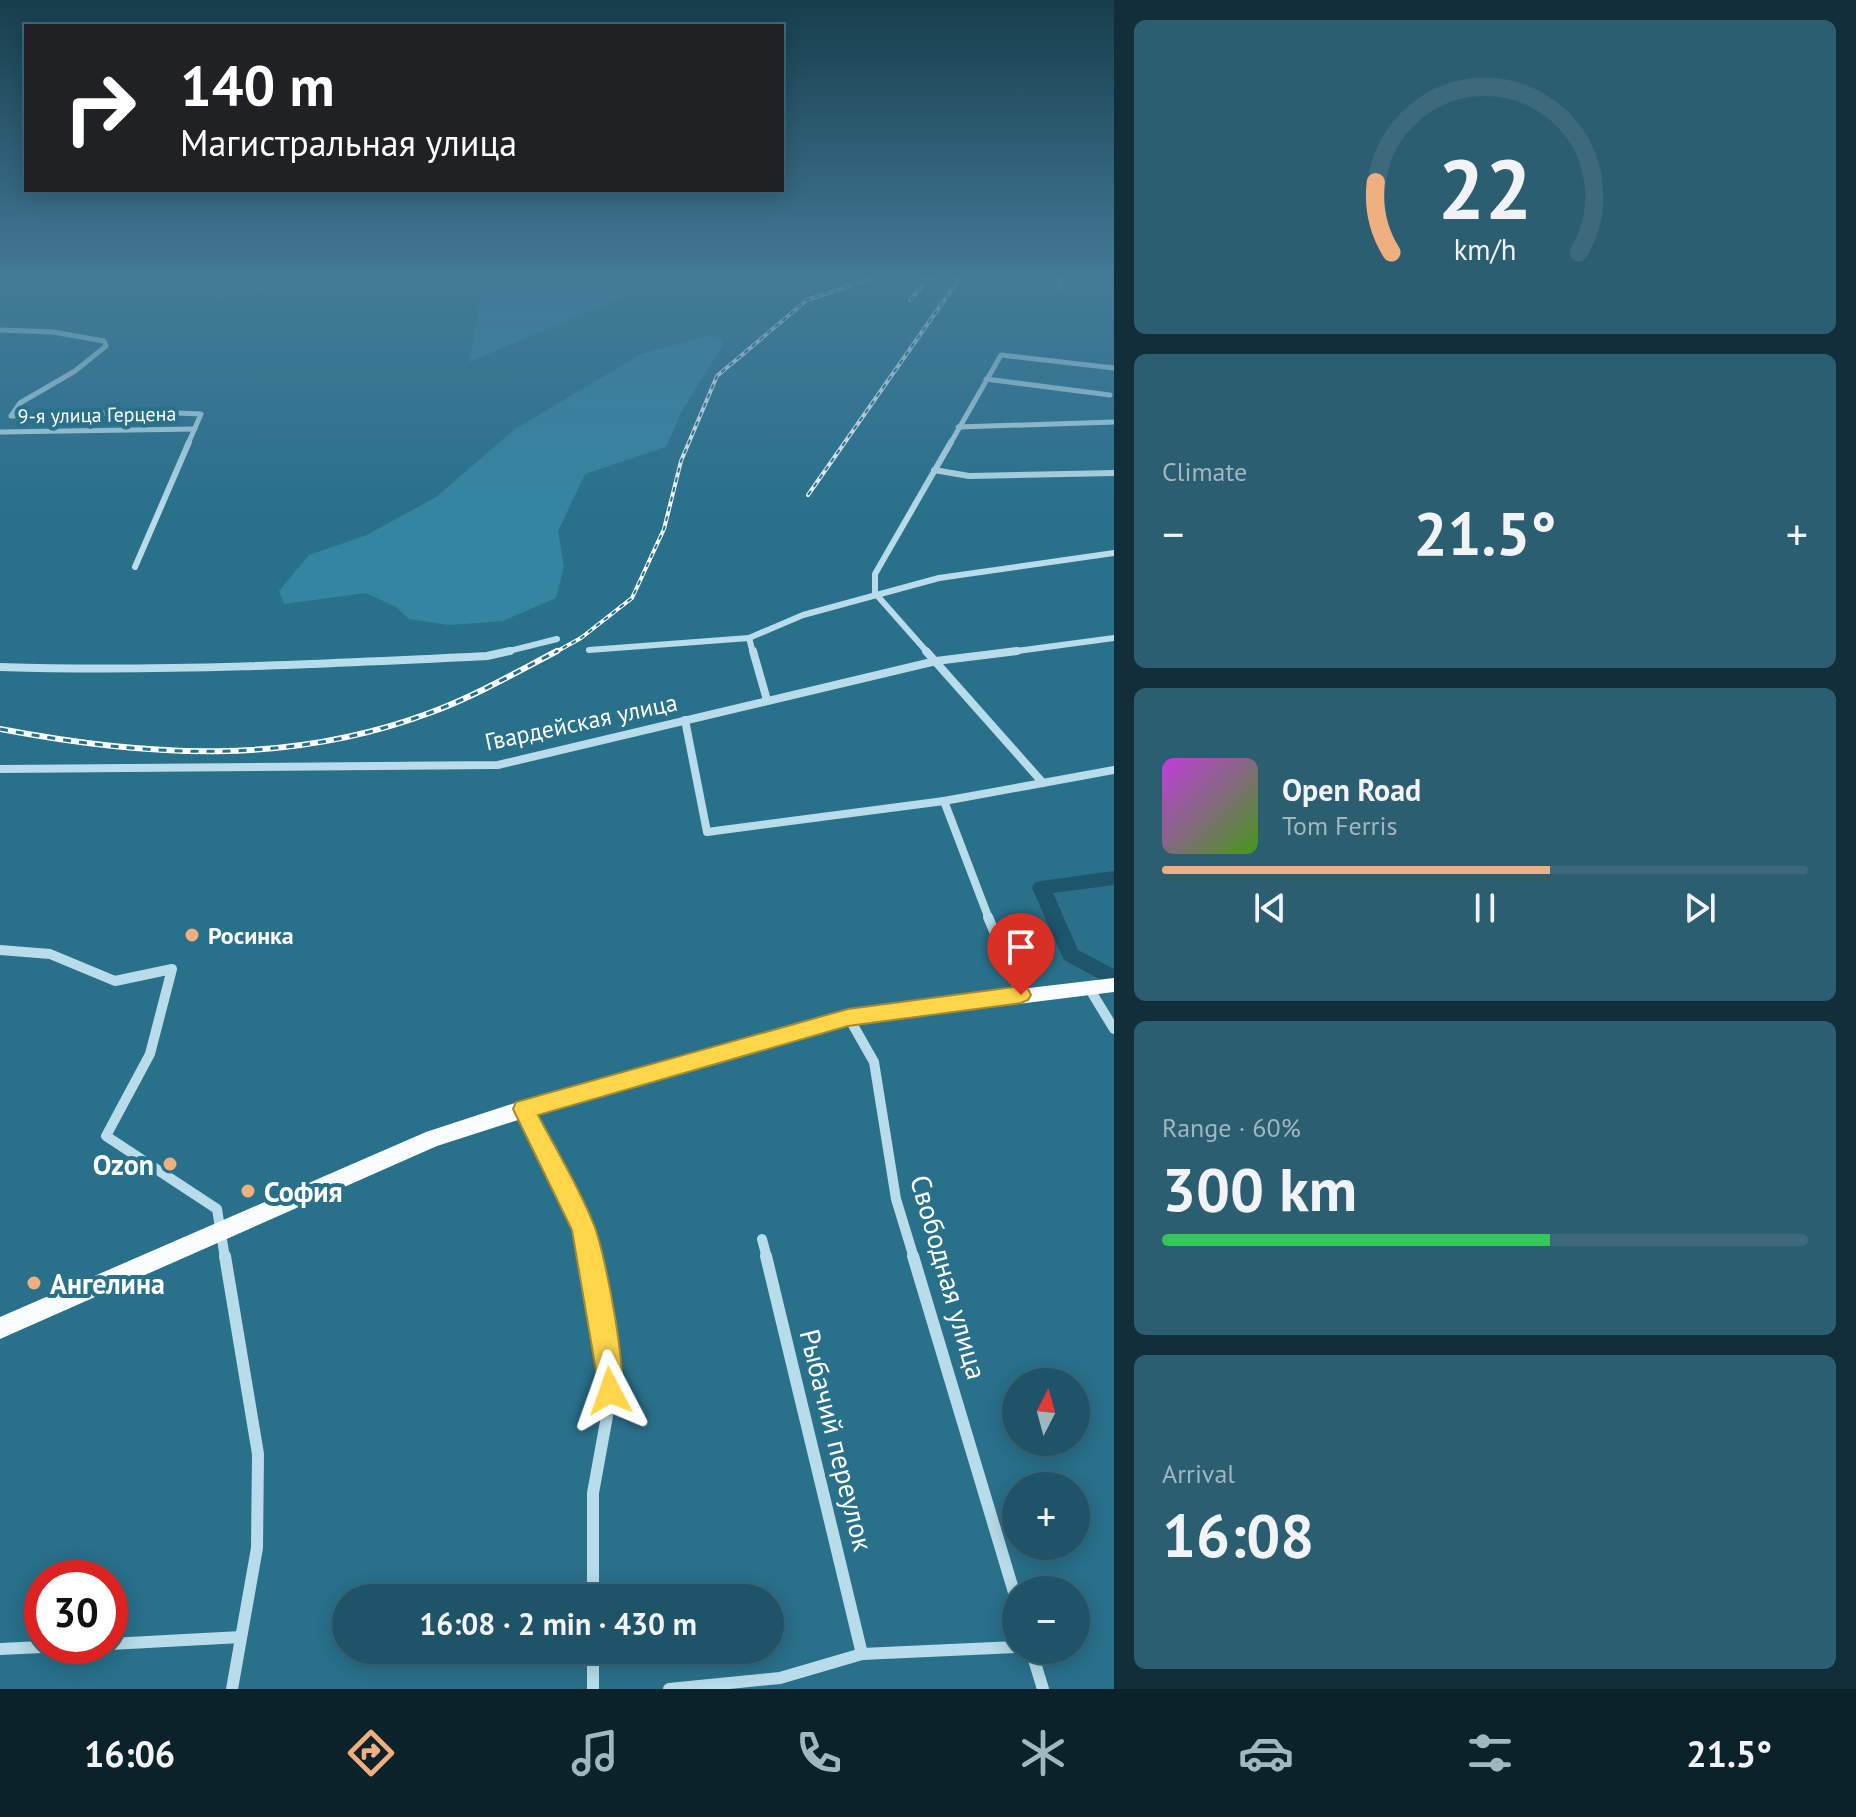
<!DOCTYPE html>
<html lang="en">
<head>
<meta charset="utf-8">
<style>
	body { margin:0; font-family:"PT Sans",sans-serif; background:#2c5e71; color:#f1f3f6; height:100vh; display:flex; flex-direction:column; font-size:30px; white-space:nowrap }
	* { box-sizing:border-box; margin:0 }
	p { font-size:26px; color:#a1b7c0 }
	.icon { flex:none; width:44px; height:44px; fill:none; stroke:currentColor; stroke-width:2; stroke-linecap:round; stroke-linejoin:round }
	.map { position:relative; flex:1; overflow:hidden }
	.panel { display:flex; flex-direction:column; gap:20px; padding:20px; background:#112e39; width:742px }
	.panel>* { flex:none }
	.banner { position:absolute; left:24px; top:24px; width:760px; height:168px; border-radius:0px; box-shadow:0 4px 20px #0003,0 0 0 2px #3c6a7c; background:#202124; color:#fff; overflow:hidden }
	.needle { width:52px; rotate:6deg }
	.fabs { position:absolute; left:1002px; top:1368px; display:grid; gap:16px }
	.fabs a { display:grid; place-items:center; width:88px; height:88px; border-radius:50%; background:#1f5468; box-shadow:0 4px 20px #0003,0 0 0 2px #3c6a7c; font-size:40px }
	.speed { position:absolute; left:24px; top:1560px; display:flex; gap:16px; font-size:40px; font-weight:700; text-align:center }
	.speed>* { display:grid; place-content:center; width:104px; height:104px; border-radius:50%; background:#1f5468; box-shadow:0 4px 20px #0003,0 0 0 2px #3c6a7c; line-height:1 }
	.speed .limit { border:12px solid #d22; background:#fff; color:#111 }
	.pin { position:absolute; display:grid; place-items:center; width:68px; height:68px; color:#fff; margin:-82px -34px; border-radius:50% 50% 50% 0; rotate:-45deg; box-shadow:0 0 8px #0007 }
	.pin .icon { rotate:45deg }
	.me { position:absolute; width:88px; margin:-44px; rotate:356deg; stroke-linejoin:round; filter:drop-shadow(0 0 6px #0008) }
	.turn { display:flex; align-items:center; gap:28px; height:168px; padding:0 24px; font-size:36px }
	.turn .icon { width:104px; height:104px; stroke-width:2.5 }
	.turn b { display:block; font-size:56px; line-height:68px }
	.big { font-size:60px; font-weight:700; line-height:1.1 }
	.panel .widget { flex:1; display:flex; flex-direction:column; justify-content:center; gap:12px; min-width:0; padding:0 28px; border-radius:12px; background:#2c5e71 }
	.panel .dial { align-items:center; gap:0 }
	.dial svg { height:208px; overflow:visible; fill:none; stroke:#3c6a7c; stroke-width:7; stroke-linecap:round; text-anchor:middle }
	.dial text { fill:#f1f3f6; stroke:none }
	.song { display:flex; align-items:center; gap:24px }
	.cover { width:96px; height:96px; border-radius:12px; background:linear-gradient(135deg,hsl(290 70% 55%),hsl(100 70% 35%)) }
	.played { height:8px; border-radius:4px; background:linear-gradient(90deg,#f0af7f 60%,#3c6a7c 60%) }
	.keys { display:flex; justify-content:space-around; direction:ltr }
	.heat { display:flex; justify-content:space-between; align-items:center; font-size:44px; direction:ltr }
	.charge { height:12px; border-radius:6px; background:linear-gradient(90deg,#34c759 60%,#3c6a7c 0) }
	.trip { position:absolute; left:332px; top:1584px; width:452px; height:80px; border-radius:40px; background:#1f5468; box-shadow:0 4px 20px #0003,0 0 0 2px #3c6a7c; font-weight:700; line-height:80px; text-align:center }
	.tabs { display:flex; height:128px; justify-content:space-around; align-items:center; background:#0c222a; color:#a1b7c0 }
	.tabs .icon { width:56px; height:56px }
	.tabs .active { color:#f0af7f }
	.tabs b { font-size:36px; color:#f1f3f6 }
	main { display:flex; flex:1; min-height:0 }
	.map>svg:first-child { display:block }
	.green { fill:#3485a2 }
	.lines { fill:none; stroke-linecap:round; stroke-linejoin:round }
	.river { fill:#1d556b; fill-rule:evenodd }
	.minor-far4 { stroke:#b8dce9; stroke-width:5 }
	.minor-far3 { stroke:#b8dce9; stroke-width:6 }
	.minor-far2 { stroke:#b8dce9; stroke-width:8 }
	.minor-far1 { stroke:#b8dce9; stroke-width:10 }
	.minor { stroke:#b8dce9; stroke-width:12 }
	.primary { fill:#fafdfe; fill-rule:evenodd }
	.rail-far1-casing { stroke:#fff; stroke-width:4 }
	.rail-casing { stroke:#fff; stroke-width:6 }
	.rail-far1 { stroke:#29708b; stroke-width:2; stroke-dasharray:5; stroke-linecap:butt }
	.rail { stroke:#29708b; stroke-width:3; stroke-dasharray:8; stroke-linecap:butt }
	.route { fill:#ffd54a; stroke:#a68a30; stroke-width:2 }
	.poi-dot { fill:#f0af7f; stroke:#29708b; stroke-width:3 }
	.labels { text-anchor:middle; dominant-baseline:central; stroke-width:8; stroke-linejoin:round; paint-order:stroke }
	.far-street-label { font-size:20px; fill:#fff; stroke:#29708b }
	.street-label { font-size:24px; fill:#fff; stroke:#29708b }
	.poi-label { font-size:24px; font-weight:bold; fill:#fff; stroke:#29708b; text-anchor:start }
	.near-poi-label { font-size:28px; font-weight:bold; fill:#fff; stroke:#29708b; text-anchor:start }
	.near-street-label { font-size:28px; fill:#fff; stroke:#29708b }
</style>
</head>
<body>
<main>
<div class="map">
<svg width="1114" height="1689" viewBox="0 0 1114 1689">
	<rect width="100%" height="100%" fill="#29708b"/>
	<g class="green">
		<polygon points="0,279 330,279 226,298 0,296"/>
		<polygon points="484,279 610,279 628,295 469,362"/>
		<polygon points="710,335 724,339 721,348 682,411 666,447 585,474 558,531 564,566 556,598 503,621 449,625 409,619 396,607 366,593 284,604 279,591 309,555 367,535 436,497 515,429 641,354"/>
	</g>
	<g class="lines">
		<polygon class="river" points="1114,871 1114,885 1053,893 1078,950 1114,969 1114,987 1064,960 1032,888 1034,883 1041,881"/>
		<g class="minor-far4">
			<polyline points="0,330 53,332 104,341 106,346 75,371 20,403 11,416 152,412 201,414 188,444"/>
			<polyline points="986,379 1110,395"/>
			<polyline points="958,427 1114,422"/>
			<polyline points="0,432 195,429"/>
			<polyline points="950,444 1001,355 1114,368"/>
		</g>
		<g class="minor-far3">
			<polyline points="934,470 969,476 1114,473"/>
			<polyline points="135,567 189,442"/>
			<polyline points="749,638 753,653"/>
			<polyline points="589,650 749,638 803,615 939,578 1114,553"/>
			<polyline points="501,653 557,639"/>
			<polyline points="928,653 875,593 875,574 951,442"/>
			<polyline points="1002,653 1114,638"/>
		</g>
		<g class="minor-far2">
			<polyline points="753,651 767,700"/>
			<polyline points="926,651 1043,783"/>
			<path d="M0 667C162 672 325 664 487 656L510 651"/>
			<polyline points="685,720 707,832 944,801"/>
			<polyline points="0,769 498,765 936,661 1017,651"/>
			<polyline points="989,919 944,801 1114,770"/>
		</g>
		<g class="minor-far1">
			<polyline points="988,917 1021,995"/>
			<polyline points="0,950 50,954 115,981 172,969 150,1054 106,1136 217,1209 225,1258"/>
			<polyline points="1089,988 1114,1029"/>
			<polyline points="849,1018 874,1062 896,1199 914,1258"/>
			<polyline points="524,1110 583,1228 589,1258"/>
			<polyline points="762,1239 767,1258"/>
		</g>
		<g class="minor">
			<polyline points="225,1256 258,1454 257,1548 232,1689"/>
			<polyline points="589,1256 610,1361 607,1416 593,1493 593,1598"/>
			<polyline points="766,1256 862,1654"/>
			<polyline points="913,1256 1016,1599"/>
			<polyline points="110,1644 241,1637"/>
			<polyline points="0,1649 63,1646"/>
			<polyline points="593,1650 593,1689"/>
			<polyline points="1031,1650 1043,1689"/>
			<polyline points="669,1689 780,1678 862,1654 1016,1647"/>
		</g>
		<polygon class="primary" points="1114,978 1114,992 848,1025 524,1118 437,1146 0,1339 0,1317 426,1132 524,1100 848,1009"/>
		<g class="rail-far1-casing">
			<g id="rail-far1">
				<polyline points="1060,287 1062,279"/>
				<polyline points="910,300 928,279"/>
				<polyline points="808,495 959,279"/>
				<polyline points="554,653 581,638 632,598 664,529 681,461 717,376 807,300 871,279"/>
			</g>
		</g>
		<g class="rail-casing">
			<path id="rail" d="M0 729C147 757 289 766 432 712 475 696 517 672 557 651"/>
		</g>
		<use href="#rail-far1" class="rail-far1"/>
		<use href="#rail" class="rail"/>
	</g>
	<linearGradient id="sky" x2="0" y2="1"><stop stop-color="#173e4c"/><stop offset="0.54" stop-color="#437a98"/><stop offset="1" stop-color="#437a98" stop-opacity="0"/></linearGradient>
	<rect width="1114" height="515" fill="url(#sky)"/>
	<path class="route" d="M1021 986 1028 989 1031 995 1028 1000 1021 1003 848 1026 538 1115C557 1151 579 1187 594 1225 605 1252 629 1377 620 1400L610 1404 601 1400 572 1230 513 1109 516 1102 848 1009Z"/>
	<g class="poi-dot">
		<circle cx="192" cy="935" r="8"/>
		<circle cx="170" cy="1164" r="8"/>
		<circle cx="248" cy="1191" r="8"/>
		<circle cx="34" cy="1283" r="8"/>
	</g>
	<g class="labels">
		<g class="far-street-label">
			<text transform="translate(97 415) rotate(-1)">9-я улица Герцена</text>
		</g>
		<g class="street-label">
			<text transform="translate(581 722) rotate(-12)">Гвардейская улица</text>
		</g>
		<g class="poi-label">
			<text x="208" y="935">Росинка</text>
		</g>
		<g class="near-poi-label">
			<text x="154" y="1164" text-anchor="end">Ozon</text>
			<text x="264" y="1191">София</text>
			<text x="50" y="1283">Ангелина</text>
		</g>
		<g class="near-street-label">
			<text transform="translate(949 1277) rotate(74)">Свободная улица</text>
			<text transform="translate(837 1440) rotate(76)">Рыбачий переулок</text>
		</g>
	</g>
</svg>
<div class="fabs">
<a><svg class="needle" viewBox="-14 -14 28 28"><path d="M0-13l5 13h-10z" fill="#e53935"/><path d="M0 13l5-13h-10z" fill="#a1b7c0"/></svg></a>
<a>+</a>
<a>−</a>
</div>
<div class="speed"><div class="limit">30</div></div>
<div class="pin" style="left:1021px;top:995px;background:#d93025"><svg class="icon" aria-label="arrive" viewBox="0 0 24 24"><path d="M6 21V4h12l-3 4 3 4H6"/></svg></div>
<svg class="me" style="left:610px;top:1391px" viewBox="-20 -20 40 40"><path d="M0-17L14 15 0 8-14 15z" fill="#ffd54a" stroke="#fff" stroke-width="4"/></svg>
<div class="trip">16:08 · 2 min · 430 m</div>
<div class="banner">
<div class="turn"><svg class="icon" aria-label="right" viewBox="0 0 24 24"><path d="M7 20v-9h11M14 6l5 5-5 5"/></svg><div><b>140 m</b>Магистральная улица</div></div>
</div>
</div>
<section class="panel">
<div class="widget dial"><svg viewBox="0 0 100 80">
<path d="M14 69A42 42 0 1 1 86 69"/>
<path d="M14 69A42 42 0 0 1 8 42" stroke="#f0af7f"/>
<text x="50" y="56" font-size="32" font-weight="700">22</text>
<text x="50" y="72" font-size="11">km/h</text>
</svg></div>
<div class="widget"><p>Climate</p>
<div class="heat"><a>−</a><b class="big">21.5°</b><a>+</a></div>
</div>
<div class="widget">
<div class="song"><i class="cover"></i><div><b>Open Road</b><p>Tom Ferris</p></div></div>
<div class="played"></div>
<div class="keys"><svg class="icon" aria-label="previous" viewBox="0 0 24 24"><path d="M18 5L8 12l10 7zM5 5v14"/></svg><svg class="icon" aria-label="pause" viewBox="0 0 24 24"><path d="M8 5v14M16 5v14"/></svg><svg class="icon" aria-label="next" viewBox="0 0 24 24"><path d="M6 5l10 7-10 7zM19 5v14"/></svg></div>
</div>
<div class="widget"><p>Range · 60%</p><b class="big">300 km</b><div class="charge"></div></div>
<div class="widget"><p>Arrival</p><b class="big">16:08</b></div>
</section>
</main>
<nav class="tabs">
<b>16:06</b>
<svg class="icon active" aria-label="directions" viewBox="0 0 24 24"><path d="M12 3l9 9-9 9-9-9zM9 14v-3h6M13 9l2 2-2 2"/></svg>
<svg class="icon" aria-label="music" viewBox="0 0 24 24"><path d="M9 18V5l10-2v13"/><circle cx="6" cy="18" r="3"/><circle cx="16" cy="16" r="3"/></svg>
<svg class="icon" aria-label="phone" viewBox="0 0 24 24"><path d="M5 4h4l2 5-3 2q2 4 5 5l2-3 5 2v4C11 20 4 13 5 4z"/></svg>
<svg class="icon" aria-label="climate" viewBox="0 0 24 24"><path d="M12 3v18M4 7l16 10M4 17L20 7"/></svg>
<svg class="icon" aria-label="car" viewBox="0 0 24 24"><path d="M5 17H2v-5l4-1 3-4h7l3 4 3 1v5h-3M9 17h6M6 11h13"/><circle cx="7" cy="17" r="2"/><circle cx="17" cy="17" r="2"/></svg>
<svg class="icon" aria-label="filters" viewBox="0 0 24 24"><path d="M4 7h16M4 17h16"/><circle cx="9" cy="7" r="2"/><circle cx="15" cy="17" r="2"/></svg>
<b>21.5°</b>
</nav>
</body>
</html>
